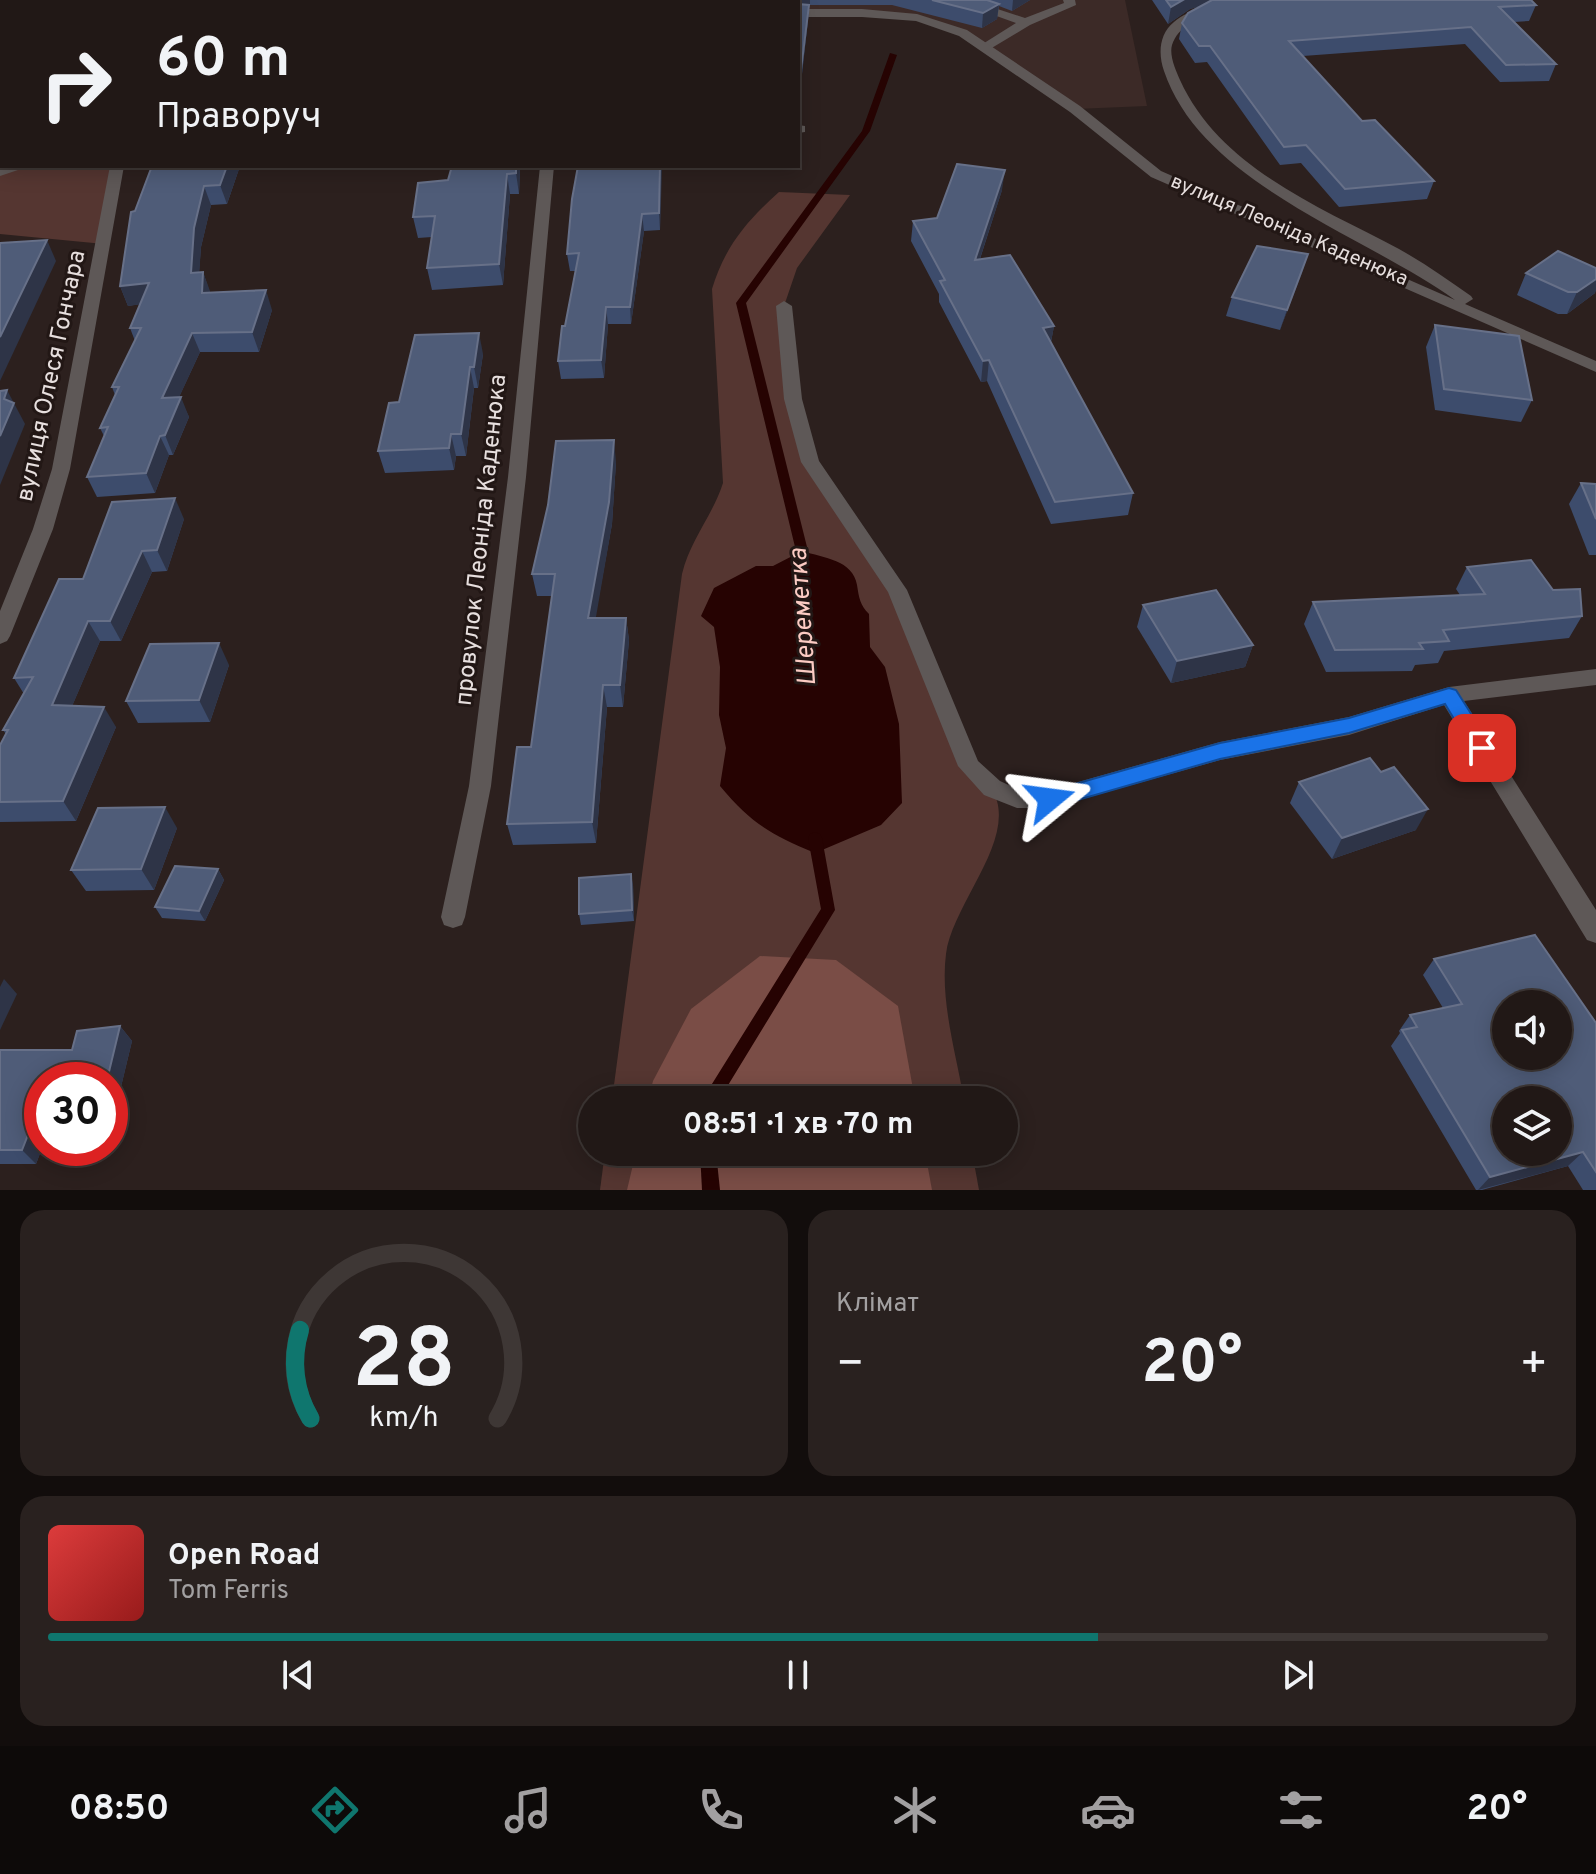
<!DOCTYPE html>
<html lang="uk">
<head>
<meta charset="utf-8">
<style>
	body { margin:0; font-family:Overpass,sans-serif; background:#29211f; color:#f1f3f6; height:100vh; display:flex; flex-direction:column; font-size:30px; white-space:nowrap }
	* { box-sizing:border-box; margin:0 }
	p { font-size:26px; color:#a2a0a1 }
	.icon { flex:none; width:44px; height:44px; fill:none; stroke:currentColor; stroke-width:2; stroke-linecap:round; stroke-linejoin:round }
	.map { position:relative; height:1190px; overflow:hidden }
	.sheet { display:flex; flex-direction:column; gap:20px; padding:20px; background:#120d0c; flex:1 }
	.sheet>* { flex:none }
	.banner { position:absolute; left:0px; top:0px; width:800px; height:168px; box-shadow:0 4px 20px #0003,0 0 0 2px #3e3735; background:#211816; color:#f1f3f6; overflow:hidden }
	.buttons { position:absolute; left:1492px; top:990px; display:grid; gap:16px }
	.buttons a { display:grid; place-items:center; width:80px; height:80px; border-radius:50%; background:#211816; box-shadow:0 4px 20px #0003,0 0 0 2px #3e3735; font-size:40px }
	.speed { position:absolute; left:24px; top:1062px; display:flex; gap:16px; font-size:40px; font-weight:700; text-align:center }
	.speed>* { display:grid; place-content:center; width:104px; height:104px; border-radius:50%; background:#211816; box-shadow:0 4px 20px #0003,0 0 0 2px #3e3735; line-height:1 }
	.speed .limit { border:12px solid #d22; background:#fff; color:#111 }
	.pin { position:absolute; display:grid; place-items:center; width:68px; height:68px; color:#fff; margin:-34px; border-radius:16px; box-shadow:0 4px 12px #0006 }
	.me { position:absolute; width:88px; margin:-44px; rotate:74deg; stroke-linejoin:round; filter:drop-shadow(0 0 6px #0008) }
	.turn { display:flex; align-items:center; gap:28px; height:168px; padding:0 24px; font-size:36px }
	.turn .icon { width:104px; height:104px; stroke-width:2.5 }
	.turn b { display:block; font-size:56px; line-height:68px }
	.big { font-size:60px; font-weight:700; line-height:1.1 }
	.sheet .card { flex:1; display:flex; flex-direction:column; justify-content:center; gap:12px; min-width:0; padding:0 28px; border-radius:24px; background:#29211f }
	.sheet .dial { align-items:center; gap:0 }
	.dial svg { height:208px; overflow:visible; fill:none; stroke:#3e3735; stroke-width:7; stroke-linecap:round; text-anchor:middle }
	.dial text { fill:#f1f3f6; stroke:none }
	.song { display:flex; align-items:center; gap:24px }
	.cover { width:96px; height:96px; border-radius:12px; background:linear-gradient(135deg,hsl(0 70% 55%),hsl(0 70% 35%)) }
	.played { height:8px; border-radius:4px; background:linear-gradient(90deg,#0f766e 70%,#3e3735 70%) }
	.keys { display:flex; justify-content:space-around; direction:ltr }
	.heat { display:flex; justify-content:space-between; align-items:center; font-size:44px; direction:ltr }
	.sheet .tiles { flex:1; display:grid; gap:20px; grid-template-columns:1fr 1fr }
	.card:last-child { grid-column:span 2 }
	.trip { position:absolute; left:578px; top:1086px; width:440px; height:80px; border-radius:40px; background:#211816; box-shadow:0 4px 20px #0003,0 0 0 2px #3e3735; font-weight:700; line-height:80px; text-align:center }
	.dock { display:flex; height:128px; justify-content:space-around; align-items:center; background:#0d0a09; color:#a2a0a1 }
	.dock .icon { width:56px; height:56px }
	.dock .active { color:#0f766e }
	.dock b { font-size:36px; color:#f1f3f6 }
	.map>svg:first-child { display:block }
	.built { fill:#3c2a27 }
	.green { fill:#553631 }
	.forest { fill:#7a4d46 }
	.water { fill:#260302 }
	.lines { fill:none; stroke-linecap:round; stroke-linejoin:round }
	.stream { fill:#260302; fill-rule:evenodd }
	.service { fill:#5e5857; fill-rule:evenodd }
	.minor { fill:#5e5857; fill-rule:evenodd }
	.wall { fill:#3d4c6c }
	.shaded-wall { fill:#2e3447 }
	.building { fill:#4f5c78; stroke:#677088; stroke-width:2; fill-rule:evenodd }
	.route { fill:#1a73e8; stroke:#114b97; stroke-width:2 }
	.labels { text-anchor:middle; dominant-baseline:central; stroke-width:6; stroke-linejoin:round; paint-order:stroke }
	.far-street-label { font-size:20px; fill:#e7dfde; stroke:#221715 }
	.street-label { font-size:24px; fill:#e7dfde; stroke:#221715 }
	.water-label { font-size:26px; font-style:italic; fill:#fbcbc3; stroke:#221715 }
</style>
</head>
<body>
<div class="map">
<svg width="1596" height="1190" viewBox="0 0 1596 1190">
	<rect width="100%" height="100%" fill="#2c201e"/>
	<polygon class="built" points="665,0 1125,0 1147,106 1075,109 963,33 917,18 798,13 798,2"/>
	<g class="green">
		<polygon points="16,166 117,166 104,244 0,234 0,172"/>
		<path d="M779 192 850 195 797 268 784 306 810 462 884 569 969 766C976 773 986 780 991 788 1022 835 952 903 946 954 940 1001 956 1053 964 1100H612L682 574C690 540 713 515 723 483L712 289C725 246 747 221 779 192Z"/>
		<polygon points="605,1152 972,1152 979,1190 600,1190"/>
	</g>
	<g class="forest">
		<polygon points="760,956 836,960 898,1006 915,1100 648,1100 653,1081 691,1009"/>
		<polygon points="636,1152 925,1152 932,1190 627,1190"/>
	</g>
	<path class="water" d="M802 551C824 558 853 560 857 585 859 598 860 605 869 614L870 647 885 667 899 724 902 803 881 825 815 853C770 834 752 824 720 786L726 748 719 715 720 667 714 627 701 616 714 588 756 566H773Z"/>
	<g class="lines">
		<g class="stream">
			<polygon points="890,53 897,55 870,131 746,303 808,551 809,564 803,568 797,564 796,551 736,303 862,131"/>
			<polygon points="815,832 820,834 822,838 835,910 719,1100 702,1100 821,909 808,838 810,834"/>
			<polygon points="700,1152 716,1152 720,1190 702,1190"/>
		</g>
		<g class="service">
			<polygon points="952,0 970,0 1025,18 1064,3 1063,0 1075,0 1076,5 1030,25 985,52 979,48 981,45 1016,23"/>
			<polygon points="798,125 805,126 805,132 798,133"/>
		</g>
		<g class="minor">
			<path d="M1201 7 1211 9C1196 22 1179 25 1172 45 1169 56 1176 71 1180 80 1220 168 1320 207 1399 249 1424 263 1447 279 1471 296L1473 299 1465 304 1596 361V372L1151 177 1070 112 959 36 916 21 862 17H798V9H862L917 14 967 30 1080 106 1161 171 1455 300C1365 235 1202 184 1164 71 1158 54 1159 34 1174 22 1182 15 1192 11 1201 7Z"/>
			<polygon points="23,166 21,169 0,176 0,167"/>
			<polygon points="110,166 124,166 70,469 53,529 10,636 7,641 0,644 0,611 33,529 52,469"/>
			<polygon points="540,166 554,166 526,477 491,786 465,917 462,925 453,928 444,925 441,917 469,786 508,477"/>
			<polygon points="784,301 792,306 802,399 819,461 907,590 978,761 1000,781 1019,790 1050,790 1220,742 1349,717 1449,687 1596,669 1596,685 1464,701 1596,910 1596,943 1587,940 1444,705 1349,735 1220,760 1050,808 1017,808 984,795 958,766 888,592 801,462 784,399 776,306"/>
		</g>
	</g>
	<g class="wall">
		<polygon points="114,0 230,0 229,2 113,2"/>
		<polygon points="672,0 1030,0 1012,11 999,6 997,19 982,28 892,5 806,5 809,5 808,20 798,110 798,2"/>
		<polygon points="1152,0 1531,0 1536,5 1529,21 1514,22 1556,64 1549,81 1500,82 1465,44 1303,56 1362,121 1434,181 1427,199 1339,207 1301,163 1280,165 1207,62 1195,63 1179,39 1182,23 1200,6 1190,9 1168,24"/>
		<polygon points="152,166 240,166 227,204 211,205 201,247 199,272 203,272 210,293 272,310 259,352 200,352 179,397 189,417 173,455 169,455 155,493 97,497 87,477 104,436 100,428 115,395 112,387 135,341 130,328 140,304 128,306 120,286 135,211"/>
		<polygon points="452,166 520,166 519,194 510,194 503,285 432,290 427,268 432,237 418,238 413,217 448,180"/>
		<polygon points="578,166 661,166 660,230 644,231 631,324 608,324 604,378 561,379 558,361 576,271 570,271 567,254"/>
		<polygon points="1002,190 980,259 1054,326 1051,342 1133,493 1128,515 1051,524 987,381 981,382 939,302 939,294 911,241 913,221 937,218"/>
		<polygon points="1308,254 1280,330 1226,316 1232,297"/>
		<polygon points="1526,273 1595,293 1567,314 1558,314 1517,295"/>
		<polygon points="1435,325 1532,400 1521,422 1435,410 1426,347"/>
		<polygon points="483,354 478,388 474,388 466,456 456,456 454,470 385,473 378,451 399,402"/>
		<polygon points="616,462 612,524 595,618 626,618 629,640 623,707 607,707 596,843 513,845 507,824 531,747 552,596 537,596 532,574"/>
		<polygon points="1581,483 1596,484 1596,555 1589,555 1569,504"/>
		<polygon points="184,519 167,571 152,572 121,641 100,641 72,706 116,727 76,821 0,822 0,745 6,734 3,730 24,694 14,678 83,579"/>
		<polygon points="1467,567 1553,590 1582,616 1569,638 1444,651 1438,663 1415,665 1412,671 1326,672 1304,624 1313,602 1460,595 1456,589"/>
		<polygon points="1143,605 1253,645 1245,667 1171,683 1137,627"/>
		<polygon points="229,665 210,722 138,723 126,701"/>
		<polygon points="1299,782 1416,830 1332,859 1290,803"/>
		<polygon points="177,828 154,890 86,891 71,870"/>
		<polygon points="218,869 224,880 205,921 162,918 155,907"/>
		<polygon points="633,884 634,921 581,925 579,914"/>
		<polygon points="1434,959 1596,1023 1596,1190 1583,1190 1568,1166 1482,1190 1476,1190 1391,1046 1400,1033 1399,1031 1410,1015 1443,1008 1423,975"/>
		<polygon points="120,1026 132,1041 119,1095 110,1096 110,1080 42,1080 42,1148 36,1164 0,1164 0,1050 72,1050"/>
	</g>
	<g class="shaded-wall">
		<polygon points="796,0 810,0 810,4 798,6 798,2 796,2"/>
		<polygon points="1013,0 1030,0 1012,11"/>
		<polygon points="1183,0 1237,0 1211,3 1190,9 1168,24 1171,7"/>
		<polygon points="999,4 997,19 982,28 983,13"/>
		<polygon points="809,5 808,20 798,110 798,94"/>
		<polygon points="2,125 2,148 0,150 0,126"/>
		<polygon points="227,166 240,166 227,204 220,185"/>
		<polygon points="516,166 520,166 519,194 516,173"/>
		<polygon points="660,166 661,166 662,170 660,230 659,213"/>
		<polygon points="1005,170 1002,190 973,280 975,260"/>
		<polygon points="507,174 510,194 503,285 499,264"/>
		<polygon points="204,186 211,205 201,247 198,293 191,273 194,228"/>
		<polygon points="642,214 644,231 631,324 630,307"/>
		<polygon points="47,240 56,261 0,381 0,337"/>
		<polygon points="1308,254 1302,273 1280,330 1287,310"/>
		<polygon points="203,272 210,291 209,313 202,293"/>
		<polygon points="1596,279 1596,291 1595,293 1567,314 1577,292"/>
		<polygon points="149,283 157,302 128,306 120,286"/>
		<polygon points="266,290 272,310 259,352 252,332"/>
		<polygon points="606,307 608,324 604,378 601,360"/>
		<polygon points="1054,326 1050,347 1043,328"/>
		<polygon points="192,333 200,352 170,417 162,398"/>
		<polygon points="479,333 483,354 478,388 474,367"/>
		<polygon points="989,360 987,381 981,382 983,361"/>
		<polygon points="470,367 474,388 466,456 461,434"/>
		<polygon points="7,390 25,424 0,485 0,436 4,399"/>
		<polygon points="181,397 189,417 173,455 165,435"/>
		<polygon points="451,434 456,456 454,470 449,448"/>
		<polygon points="160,436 169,455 155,493 146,473"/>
		<polygon points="614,440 616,462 612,524 592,640 588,618"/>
		<polygon points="175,498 184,519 167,571 157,550"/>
		<polygon points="142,551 152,572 121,641 110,621"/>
		<polygon points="626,618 629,640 623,707 620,685"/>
		<polygon points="88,621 100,641 64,725 52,705"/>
		<polygon points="219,643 229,665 210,722 199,700"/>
		<polygon points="1253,645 1245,667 1171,683 1177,661"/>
		<polygon points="603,685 607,707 596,843 592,822"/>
		<polygon points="104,707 116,727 76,821 63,801"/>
		<polygon points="165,807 177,828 154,890 141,869"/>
		<polygon points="1428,809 1416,830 1332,859 1342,838"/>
		<polygon points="218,869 224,880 205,921 199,911"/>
		<polygon points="631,874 633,884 634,921 632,910"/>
		<polygon points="4,979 17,994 0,1030 0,987"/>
		<polygon points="120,1026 132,1041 119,1095 110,1085 110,1080 107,1080"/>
		<polygon points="42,1099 42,1148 36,1164 22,1150"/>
		<polygon points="1583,1152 1568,1166 1478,1190 1490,1177"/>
	</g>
	<g class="building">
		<polygon points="114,0 194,0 194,2 113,2"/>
		<polygon points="496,0 534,0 534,2 495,2"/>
		<polygon points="672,0 796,0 796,2 671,2"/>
		<polygon points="932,0 987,0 999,4 983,13"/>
		<polygon points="1166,0 1183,0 1171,7"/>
		<polygon points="1212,0 1531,0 1536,5 1499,7 1556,64 1506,65 1471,27 1289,41 1362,121 1375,120 1434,181 1345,189 1306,145 1284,147 1210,46 1199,46 1182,23 1188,13"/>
		<polygon points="798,4 809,5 798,94"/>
		<polygon points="2,75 2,125 0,126 0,77"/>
		<polygon points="957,164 1005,170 975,260 1010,255 1054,326 1043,328 1133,493 1055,502 989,360 983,361 940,281 945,280 913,221 937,218"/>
		<polygon points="152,166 227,166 220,185 204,186 194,228 191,273 203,272 202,293 266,290 252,332 192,333 162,398 181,397 165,435 160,436 146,473 87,477 108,427 100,428 119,387 112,387 141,328 130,328 149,283 120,286 131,212 135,211"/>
		<polygon points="452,166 516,166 516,173 507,174 499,264 427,268 435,216 413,217 418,183 448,180"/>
		<polygon points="578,166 660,166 659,213 642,214 630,307 606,307 601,360 558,361 562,326 565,326 579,253 567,254 572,199"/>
		<polygon points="47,240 0,337 0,243"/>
		<polygon points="1257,246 1308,254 1287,310 1232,297"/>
		<polygon points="1558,251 1596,268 1596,279 1577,292 1568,292 1526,273"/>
		<polygon points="1435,325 1519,336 1532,400 1444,389"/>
		<polygon points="479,333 474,367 470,367 461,434 451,434 449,448 378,451 389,403 399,402 415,335"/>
		<polygon points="7,390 4,399 14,403 0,436 0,391"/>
		<polygon points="614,440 609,502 588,618 626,618 620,685 603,685 592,822 507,824 517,747 531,747 555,574 532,574 548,505 556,441"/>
		<polygon points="1581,483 1596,484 1596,519"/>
		<polygon points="175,498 157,550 142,551 110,621 88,621 52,705 104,707 63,801 0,802 0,745 8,730 3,730 33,677 14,678 59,579 83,579 112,502"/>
		<polygon points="1531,560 1553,590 1580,589 1582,616 1443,630 1449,641 1419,643 1423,649 1335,650 1313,602 1485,594 1467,567"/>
		<polygon points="1216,590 1253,645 1177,661 1143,605"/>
		<polygon points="219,643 199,700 126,701 150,644"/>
		<polygon points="1370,758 1381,772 1394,767 1428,809 1342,838 1299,782"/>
		<polygon points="165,807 141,869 71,870 98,808"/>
		<polygon points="175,866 218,869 199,911 155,907"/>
		<polygon points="631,874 632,910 579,914 579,878"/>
		<path d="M1535 935 1596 1023V1172L1583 1152 1490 1177 1402 1030 1417 1027 1410 1015 1462 1004 1434 959ZM1506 1004H1558V1056H1506ZM1506 1100H1558V1152H1506Z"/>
		<polygon points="120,1026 107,1080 42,1080 42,1099 22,1150 0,1150 0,1050 72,1050 77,1031"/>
	</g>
	<polygon class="route" points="1449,688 1456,690 1489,742 1492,748 1489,754 1475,754 1445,704 1349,733 1220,759 1050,808 1043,805 1040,799 1043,793 1050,791 1220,743 1349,718"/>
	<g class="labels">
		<g class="far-street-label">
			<text transform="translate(1289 231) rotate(23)">вулиця Леоніда Каденюка</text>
		</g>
		<g class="street-label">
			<text transform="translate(52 376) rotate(-78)">вулиця Олеся Гончара</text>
			<text transform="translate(482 540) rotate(-84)">провулок Леоніда Каденюка</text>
		</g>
		<g class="water-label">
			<text transform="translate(804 617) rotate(-94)">Шереметка</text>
		</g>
	</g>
</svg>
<div class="buttons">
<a><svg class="icon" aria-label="sound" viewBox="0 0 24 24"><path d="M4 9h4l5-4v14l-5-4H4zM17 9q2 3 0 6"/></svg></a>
<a><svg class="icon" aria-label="layers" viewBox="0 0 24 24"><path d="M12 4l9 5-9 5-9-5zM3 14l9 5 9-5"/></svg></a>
</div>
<div class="speed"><div class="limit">30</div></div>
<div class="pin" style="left:1482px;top:748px;background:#d93025"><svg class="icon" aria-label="arrive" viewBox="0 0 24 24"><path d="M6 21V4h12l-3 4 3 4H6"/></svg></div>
<svg class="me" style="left:1050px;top:799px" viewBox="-20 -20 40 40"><path d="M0-17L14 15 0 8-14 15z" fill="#1a73e8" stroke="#fff" stroke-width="4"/></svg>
<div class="trip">08:51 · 1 хв · 70 m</div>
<div class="banner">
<div class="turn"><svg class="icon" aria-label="right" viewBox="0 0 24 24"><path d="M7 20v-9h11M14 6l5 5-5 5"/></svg><div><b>60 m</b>Праворуч</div></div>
</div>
</div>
<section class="sheet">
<div class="tiles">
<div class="card dial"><svg viewBox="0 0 100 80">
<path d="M14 69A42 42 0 1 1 86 69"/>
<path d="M14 69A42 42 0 0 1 10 35" stroke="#0f766e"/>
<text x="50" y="56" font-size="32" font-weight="700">28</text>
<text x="50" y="72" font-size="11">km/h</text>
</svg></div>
<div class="card"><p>Клімат</p>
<div class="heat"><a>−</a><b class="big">20°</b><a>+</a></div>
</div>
<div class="card">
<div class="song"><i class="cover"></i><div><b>Open Road</b><p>Tom Ferris</p></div></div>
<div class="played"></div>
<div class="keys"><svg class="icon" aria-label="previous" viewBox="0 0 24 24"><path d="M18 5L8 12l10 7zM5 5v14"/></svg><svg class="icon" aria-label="pause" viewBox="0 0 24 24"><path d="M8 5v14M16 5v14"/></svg><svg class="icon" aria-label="next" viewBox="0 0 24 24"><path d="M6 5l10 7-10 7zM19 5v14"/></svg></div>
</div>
</div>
</section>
<nav class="dock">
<b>08:50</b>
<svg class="icon active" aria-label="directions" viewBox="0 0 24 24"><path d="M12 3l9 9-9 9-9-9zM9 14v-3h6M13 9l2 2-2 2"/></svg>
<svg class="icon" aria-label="music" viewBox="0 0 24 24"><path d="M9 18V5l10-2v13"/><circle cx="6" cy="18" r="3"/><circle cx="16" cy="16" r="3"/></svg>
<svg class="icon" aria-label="phone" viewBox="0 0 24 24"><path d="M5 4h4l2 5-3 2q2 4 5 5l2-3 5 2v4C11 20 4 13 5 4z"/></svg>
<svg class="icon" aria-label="climate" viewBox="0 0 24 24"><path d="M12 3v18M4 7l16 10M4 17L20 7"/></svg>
<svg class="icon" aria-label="car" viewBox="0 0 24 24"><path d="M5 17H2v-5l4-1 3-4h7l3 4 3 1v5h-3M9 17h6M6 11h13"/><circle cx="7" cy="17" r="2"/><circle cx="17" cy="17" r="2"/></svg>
<svg class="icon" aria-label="filters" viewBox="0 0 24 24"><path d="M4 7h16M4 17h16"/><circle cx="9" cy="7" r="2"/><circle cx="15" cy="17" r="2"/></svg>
<b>20°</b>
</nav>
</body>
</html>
